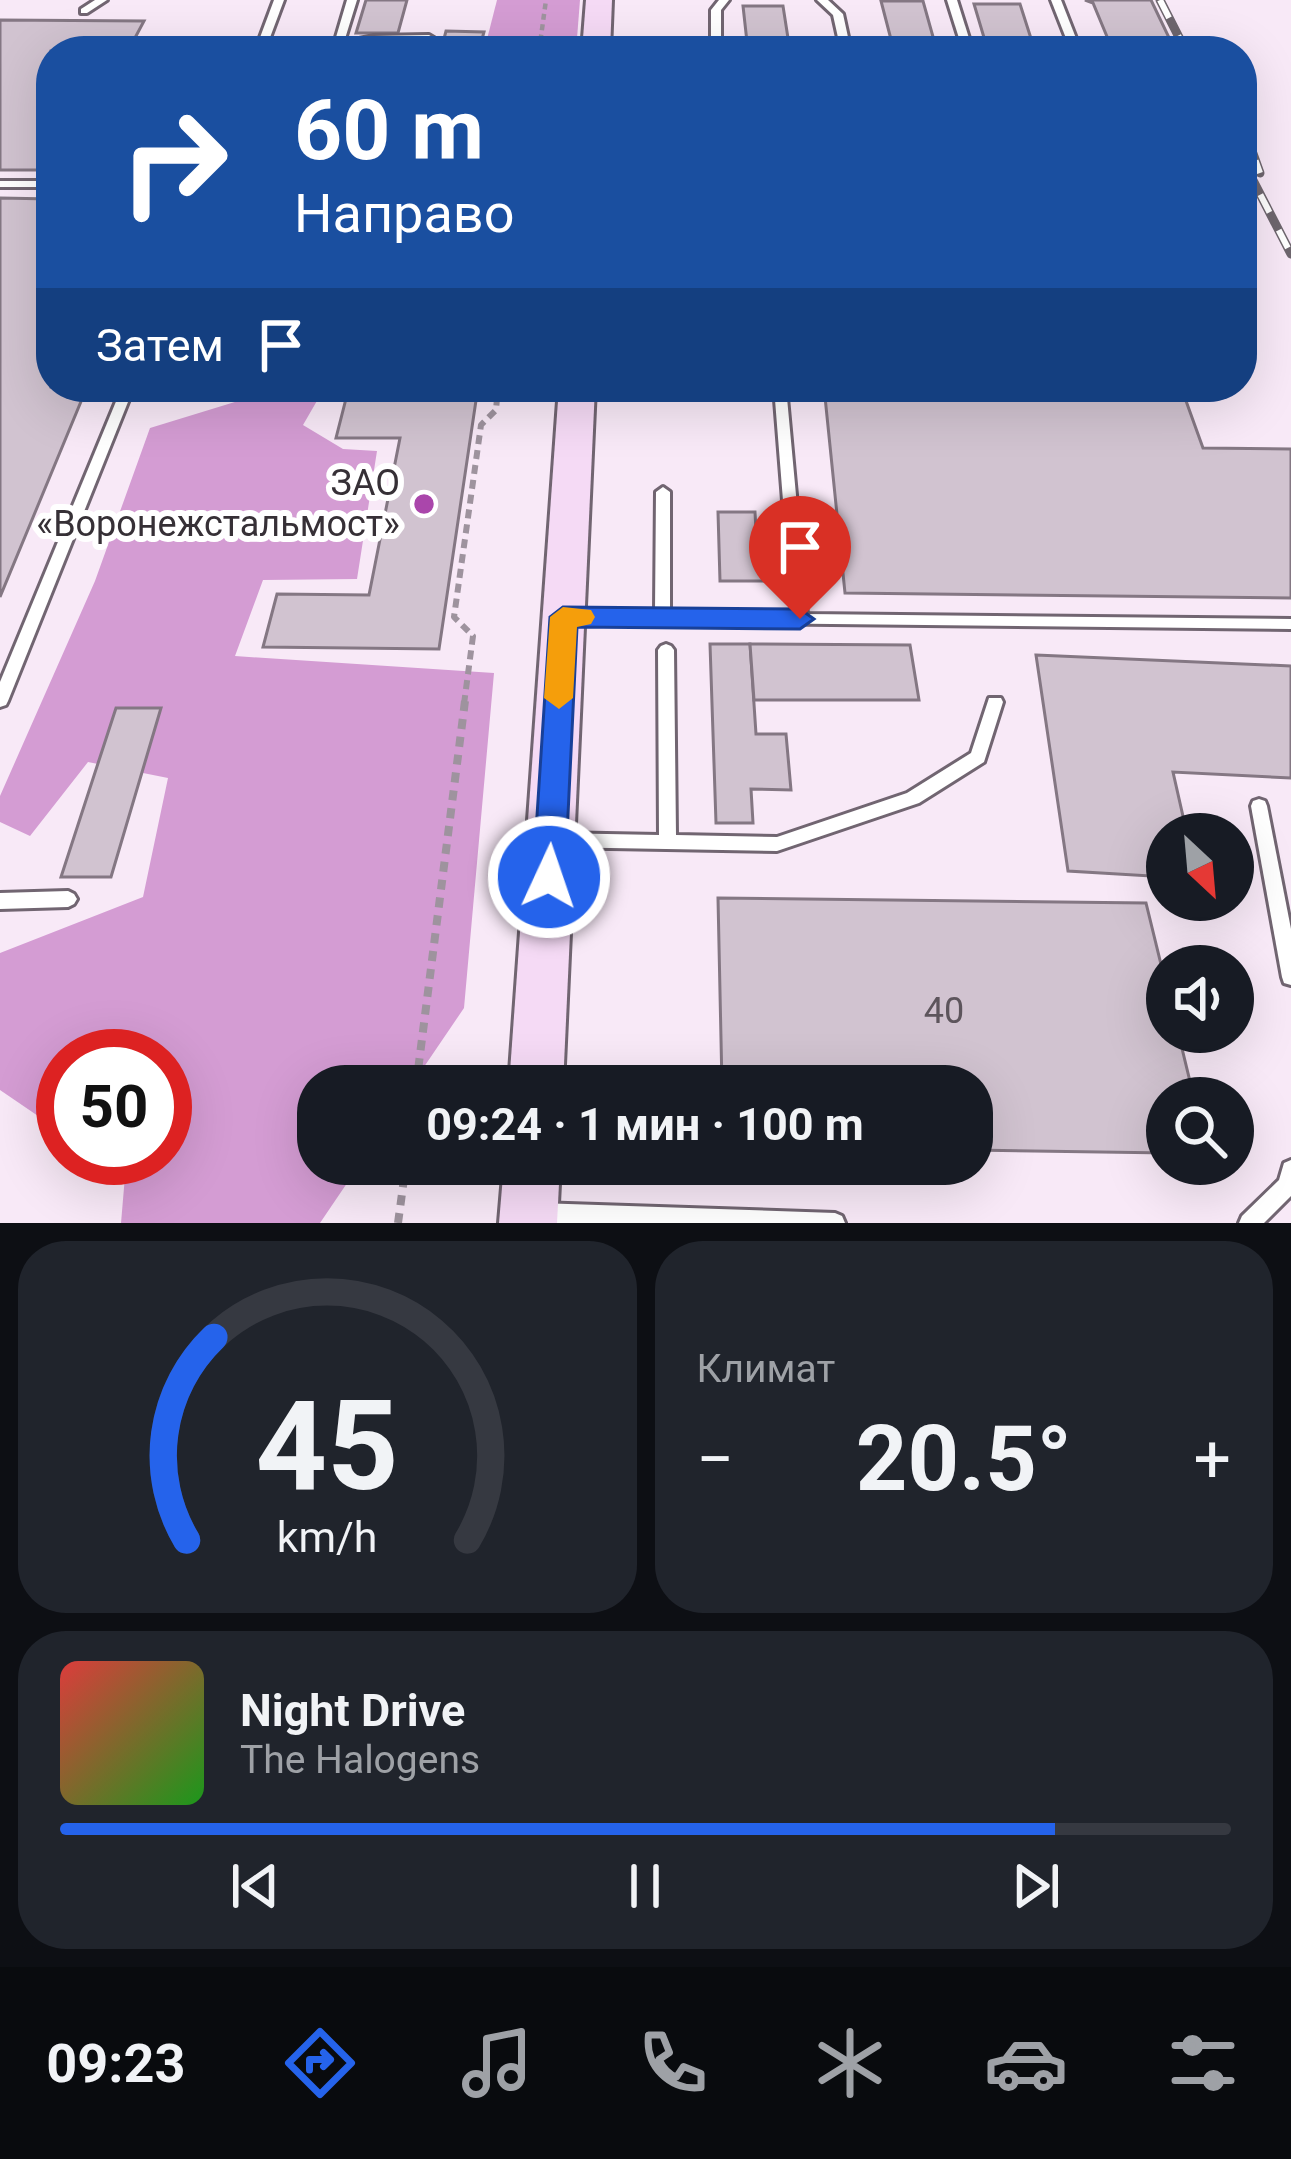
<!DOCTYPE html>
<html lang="ru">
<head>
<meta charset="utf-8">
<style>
	body { margin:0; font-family:Roboto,sans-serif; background:#20242c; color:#f1f3f6; height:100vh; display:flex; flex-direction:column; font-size:45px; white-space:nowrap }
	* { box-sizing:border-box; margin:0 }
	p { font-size:39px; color:#9ea1a6 }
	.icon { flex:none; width:66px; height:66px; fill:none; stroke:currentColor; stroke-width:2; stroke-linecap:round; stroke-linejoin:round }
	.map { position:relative; height:1223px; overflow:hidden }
	.sheet { display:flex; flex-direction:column; gap:18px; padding:18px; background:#0d0f14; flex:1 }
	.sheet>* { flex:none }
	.banner { position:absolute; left:36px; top:36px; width:1221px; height:366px; border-radius:48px; box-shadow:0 12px 48px #0002; background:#1a4fa0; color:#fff; overflow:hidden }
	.needle { width:78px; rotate:154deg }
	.tools { position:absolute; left:1146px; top:813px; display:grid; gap:24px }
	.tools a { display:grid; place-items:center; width:108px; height:108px; border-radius:50%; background:#171b24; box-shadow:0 12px 48px #0002; font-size:60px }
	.speed { position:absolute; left:36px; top:1029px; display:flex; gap:24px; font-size:60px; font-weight:700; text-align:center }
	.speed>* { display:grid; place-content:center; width:156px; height:156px; border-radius:50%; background:#171b24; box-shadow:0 12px 48px #0002; line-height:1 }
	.speed .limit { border:18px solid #d22; background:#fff; color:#111 }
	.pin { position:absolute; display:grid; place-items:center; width:102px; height:102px; color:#fff; margin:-123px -51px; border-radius:50% 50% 50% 0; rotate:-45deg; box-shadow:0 0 12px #0007 }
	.pin .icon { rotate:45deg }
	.me { position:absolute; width:132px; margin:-66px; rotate:3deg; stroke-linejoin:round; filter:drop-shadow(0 0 9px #0008) }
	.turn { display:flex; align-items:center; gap:42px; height:252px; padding:0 60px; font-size:54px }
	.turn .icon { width:156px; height:156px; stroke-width:2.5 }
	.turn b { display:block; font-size:84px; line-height:102px }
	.then { display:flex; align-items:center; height:114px; padding:0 60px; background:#0003; gap:24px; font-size:45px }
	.big { font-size:90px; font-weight:700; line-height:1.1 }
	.sheet .tile { flex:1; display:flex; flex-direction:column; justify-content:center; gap:18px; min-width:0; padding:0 42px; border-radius:48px; background:#20242c }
	.sheet .dial { align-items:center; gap:0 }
	.dial svg { height:312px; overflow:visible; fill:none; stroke:#363941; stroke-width:7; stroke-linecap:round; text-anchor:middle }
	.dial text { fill:#f1f3f6; stroke:none }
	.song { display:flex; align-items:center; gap:36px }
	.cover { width:144px; height:144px; border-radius:18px; background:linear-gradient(135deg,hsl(0 70% 55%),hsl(120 70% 35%)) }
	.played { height:12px; border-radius:6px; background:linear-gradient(90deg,#2563eb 85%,#363941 85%) }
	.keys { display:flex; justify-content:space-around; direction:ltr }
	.heat { display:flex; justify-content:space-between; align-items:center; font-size:66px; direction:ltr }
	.sheet .tiles { flex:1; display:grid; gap:18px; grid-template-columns:1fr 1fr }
	.tile:last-child { grid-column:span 2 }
	.trip { position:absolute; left:297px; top:1065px; width:696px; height:120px; border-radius:48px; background:#171b24; box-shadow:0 12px 48px #0002; font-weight:700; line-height:120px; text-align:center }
	.tab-bar { display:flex; height:192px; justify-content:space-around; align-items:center; background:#090b0e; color:#9ea1a6 }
	.tab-bar .icon { width:84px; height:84px }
	.tab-bar .on { color:#2563eb }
	.tab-bar b { font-size:54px; color:#f1f3f6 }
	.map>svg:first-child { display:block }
	.forest { fill:#d49cd3 }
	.building { fill:#d1c3d0; stroke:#847783; stroke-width:3 }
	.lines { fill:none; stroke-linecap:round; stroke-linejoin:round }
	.service-casing { stroke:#716571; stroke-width:6 }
	.secondary-casing { stroke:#716571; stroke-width:6 }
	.path-far2 { stroke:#9e939e; stroke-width:4.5; stroke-dasharray:6 4.5; stroke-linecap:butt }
	.path-far1 { stroke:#9e939e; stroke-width:6; stroke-dasharray:9 6; stroke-linecap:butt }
	.path { stroke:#9e939e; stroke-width:8; stroke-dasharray:10 8; stroke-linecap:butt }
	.service { fill:#fff; fill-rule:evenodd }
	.secondary { fill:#f5daf5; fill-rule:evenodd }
	.rail-casing { stroke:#6e666e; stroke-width:9 }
	.rail { stroke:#fff; stroke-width:6; stroke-dasharray:20; stroke-linecap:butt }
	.route { fill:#2563eb; stroke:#184099; stroke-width:3 }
	.slow { fill:#f59e0b }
	.poi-dot { fill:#aa46ab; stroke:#fff; stroke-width:4.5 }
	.labels { text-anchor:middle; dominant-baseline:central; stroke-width:12; stroke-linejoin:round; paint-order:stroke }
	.poi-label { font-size:36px; fill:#363036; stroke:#fff; text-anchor:end }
	.near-number-label { font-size:36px; fill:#5d555c }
</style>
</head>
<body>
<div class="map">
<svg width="1291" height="1223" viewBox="0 0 1291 1223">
	<rect width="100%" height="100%" fill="#f8e9f7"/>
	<g class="forest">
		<polygon points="497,0 580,0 576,51 484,51"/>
		<polygon points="264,387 325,387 303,425 343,449 377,451 357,579 263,580 235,656 494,673 464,1008 411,1086 318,1086 318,1164 360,1164 320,1223 121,1223 125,1176 99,1158 165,1158 165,1056 63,1056 63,1133 0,1090 0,953 143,897 168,778 88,762 30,836 0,822 0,796 95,581 150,428 264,393"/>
	</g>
	<g class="building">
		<polygon points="366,0 407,0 398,33 356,33"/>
		<polygon points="1085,0 1151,0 1174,48 1113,51 1093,3"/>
		<polygon points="881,1 923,1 937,51 894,51"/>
		<polygon points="974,4 1020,4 1035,51 988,51"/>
		<polygon points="743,6 783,6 790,51 748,51"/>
		<polygon points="0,20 144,21 128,51 51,51 51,170 0,170"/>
		<polygon points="446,31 484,32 479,50 441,50"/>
		<polygon points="0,198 51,199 51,387 87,387 0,597"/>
		<polygon points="349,387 478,387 439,649 263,647 277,594 369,595 400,438 336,438"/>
		<polygon points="824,387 1181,387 1203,448 1291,449 1291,598 845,593"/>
		<polygon points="718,512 755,512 757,550 770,550 772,581 720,581"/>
		<polygon points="710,644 750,644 756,734 786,734 791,790 751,789 753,823 716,823"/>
		<polygon points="750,644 910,645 919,700 754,700"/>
		<polygon points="1036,655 1291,666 1291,778 1173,772 1187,834 1167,834 1167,877 1068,871"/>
		<polygon points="116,708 161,708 111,877 61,877"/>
		<polygon points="718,898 1146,903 1167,989 1167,1032 1178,1032 1194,1098 1167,1098 1167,1153 972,1150 972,1086 722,1086"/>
	</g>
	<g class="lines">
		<g class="service-casing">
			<g id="service">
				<polygon points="95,0 107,0 87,13 81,13 81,9"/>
				<polygon points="274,0 284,0 265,51 255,51"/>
				<polygon points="347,0 357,0 344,42 374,36 429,35 434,38 429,41 374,42 328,51 310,51 334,44"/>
				<polygon points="719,0 729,0 721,10 721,51 711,51 711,10"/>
				<polygon points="817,0 828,0 843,14 851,51 841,51 833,15"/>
				<polygon points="947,0 957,0 973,51 963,51"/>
				<polygon points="1051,0 1061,0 1081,51 1071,51"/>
				<rect x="0" y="181" width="51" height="6"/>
				<polygon points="122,387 134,387 8,701 6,705 0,707 0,682"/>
				<polygon points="774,387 786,387 807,614 1291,619 1291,629 563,621 560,617 568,612 655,612 656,492 663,487 670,492 670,613 792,614"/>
				<polygon points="666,644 671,646 674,650 676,835 777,837 907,793 971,753 989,698 1001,698 1003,702 984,762 919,803 777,851 554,847 548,845 545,840 548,835 554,833 659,835 658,650 661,646"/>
				<polygon points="1259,799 1265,801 1267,806 1291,929 1291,985 1284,983 1282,977 1251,806 1253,801"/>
				<polygon points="68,891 74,894 77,899 74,904 68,907 0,909 0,893"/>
				<polygon points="1291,1160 1291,1196 1264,1223 1239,1223 1242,1216 1279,1180 1284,1163"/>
				<polygon points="538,1203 835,1213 842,1216 845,1223 538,1223 531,1220 528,1213 531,1206"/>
			</g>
		</g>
		<g class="secondary-casing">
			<g id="secondary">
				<polygon points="586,0 612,0 610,51 582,51"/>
				<polygon points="559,387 595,387 563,1086 509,1086"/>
				<polygon points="504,1164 560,1164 557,1223 499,1223"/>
			</g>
		</g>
		<polyline class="path-far2" points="539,51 546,0"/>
		<polyline class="path-far1" points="464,704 473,636 454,617 481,425 496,410 498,387"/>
		<g class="path">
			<polyline points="416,1086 465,701"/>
			<polyline points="398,1223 406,1164"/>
		</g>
		<use href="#service" class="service"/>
		<use href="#secondary" class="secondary"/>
		<g class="rail-casing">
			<g id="rail">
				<polyline points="1160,0 1186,51"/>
				<polyline points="1242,123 1260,173"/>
				<polyline points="1242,159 1291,254"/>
			</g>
		</g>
		<use href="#rail" class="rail"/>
	</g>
	<polygon class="route" points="563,607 800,609 814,619 800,629 577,627 565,877 560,886 549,890 537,886 533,877 550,617"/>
	<polygon class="slow" points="563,607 591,610 595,617 591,624 577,627 573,698 559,709 544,698 550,617"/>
	<circle class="poi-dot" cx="424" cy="504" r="12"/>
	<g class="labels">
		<g class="poi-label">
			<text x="400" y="483">ЗАО<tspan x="400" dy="41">«Воронежстальмост»</tspan></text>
		</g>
		<g class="near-number-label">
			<text x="944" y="1011">40</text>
		</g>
	</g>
</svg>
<div class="tools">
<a><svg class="needle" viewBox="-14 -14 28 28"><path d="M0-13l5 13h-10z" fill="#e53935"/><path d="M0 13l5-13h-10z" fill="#9ea1a6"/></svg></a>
<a><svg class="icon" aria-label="sound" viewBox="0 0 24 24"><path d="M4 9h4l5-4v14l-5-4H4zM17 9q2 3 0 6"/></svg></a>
<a><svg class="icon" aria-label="search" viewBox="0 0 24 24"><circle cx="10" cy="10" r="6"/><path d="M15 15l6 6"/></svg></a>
</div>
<div class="speed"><div class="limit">50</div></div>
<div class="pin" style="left:800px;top:619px;background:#d93025"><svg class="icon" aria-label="arrive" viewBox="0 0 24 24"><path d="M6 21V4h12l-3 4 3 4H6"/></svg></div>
<svg class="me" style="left:549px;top:877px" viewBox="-20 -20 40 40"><circle r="17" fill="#2563eb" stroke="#fff" stroke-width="3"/><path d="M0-11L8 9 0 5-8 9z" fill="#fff"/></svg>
<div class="trip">09:24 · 1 мин · 100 m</div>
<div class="banner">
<div class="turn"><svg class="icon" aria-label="right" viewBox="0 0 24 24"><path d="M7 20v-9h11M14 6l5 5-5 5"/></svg><div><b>60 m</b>Направо</div></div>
<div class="then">Затем<svg class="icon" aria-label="arrive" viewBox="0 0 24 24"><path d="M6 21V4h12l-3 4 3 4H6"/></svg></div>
</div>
</div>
<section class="sheet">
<div class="tiles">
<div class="tile dial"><svg viewBox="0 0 100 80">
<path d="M14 69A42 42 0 1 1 86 69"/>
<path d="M14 69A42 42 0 0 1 21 17" stroke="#2563eb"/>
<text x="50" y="56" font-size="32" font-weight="700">45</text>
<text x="50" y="72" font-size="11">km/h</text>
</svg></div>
<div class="tile"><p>Климат</p>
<div class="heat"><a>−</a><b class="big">20.5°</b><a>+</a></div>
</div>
<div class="tile">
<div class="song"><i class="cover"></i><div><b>Night Drive</b><p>The Halogens</p></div></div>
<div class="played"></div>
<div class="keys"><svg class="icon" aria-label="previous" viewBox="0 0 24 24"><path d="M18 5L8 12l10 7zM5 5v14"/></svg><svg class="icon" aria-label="pause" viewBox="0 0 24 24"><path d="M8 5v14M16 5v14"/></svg><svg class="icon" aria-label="next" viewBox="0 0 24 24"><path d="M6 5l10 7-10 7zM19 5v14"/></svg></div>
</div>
</div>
</section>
<nav class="tab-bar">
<b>09:23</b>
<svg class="icon on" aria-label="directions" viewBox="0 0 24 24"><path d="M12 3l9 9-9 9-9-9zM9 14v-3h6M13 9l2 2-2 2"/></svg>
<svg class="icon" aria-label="music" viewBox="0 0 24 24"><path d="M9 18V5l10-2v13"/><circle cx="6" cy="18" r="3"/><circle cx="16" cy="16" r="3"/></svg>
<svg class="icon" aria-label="phone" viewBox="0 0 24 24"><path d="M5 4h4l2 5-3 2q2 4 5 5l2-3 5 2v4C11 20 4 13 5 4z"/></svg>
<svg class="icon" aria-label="climate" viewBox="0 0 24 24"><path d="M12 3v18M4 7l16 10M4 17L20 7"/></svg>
<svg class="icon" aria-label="car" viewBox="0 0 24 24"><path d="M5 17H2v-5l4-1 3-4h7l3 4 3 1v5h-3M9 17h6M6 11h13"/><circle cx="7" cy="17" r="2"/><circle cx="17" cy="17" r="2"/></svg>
<svg class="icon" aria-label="filters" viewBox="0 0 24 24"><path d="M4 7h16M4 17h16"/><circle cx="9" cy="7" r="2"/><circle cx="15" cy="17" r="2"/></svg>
</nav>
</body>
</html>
